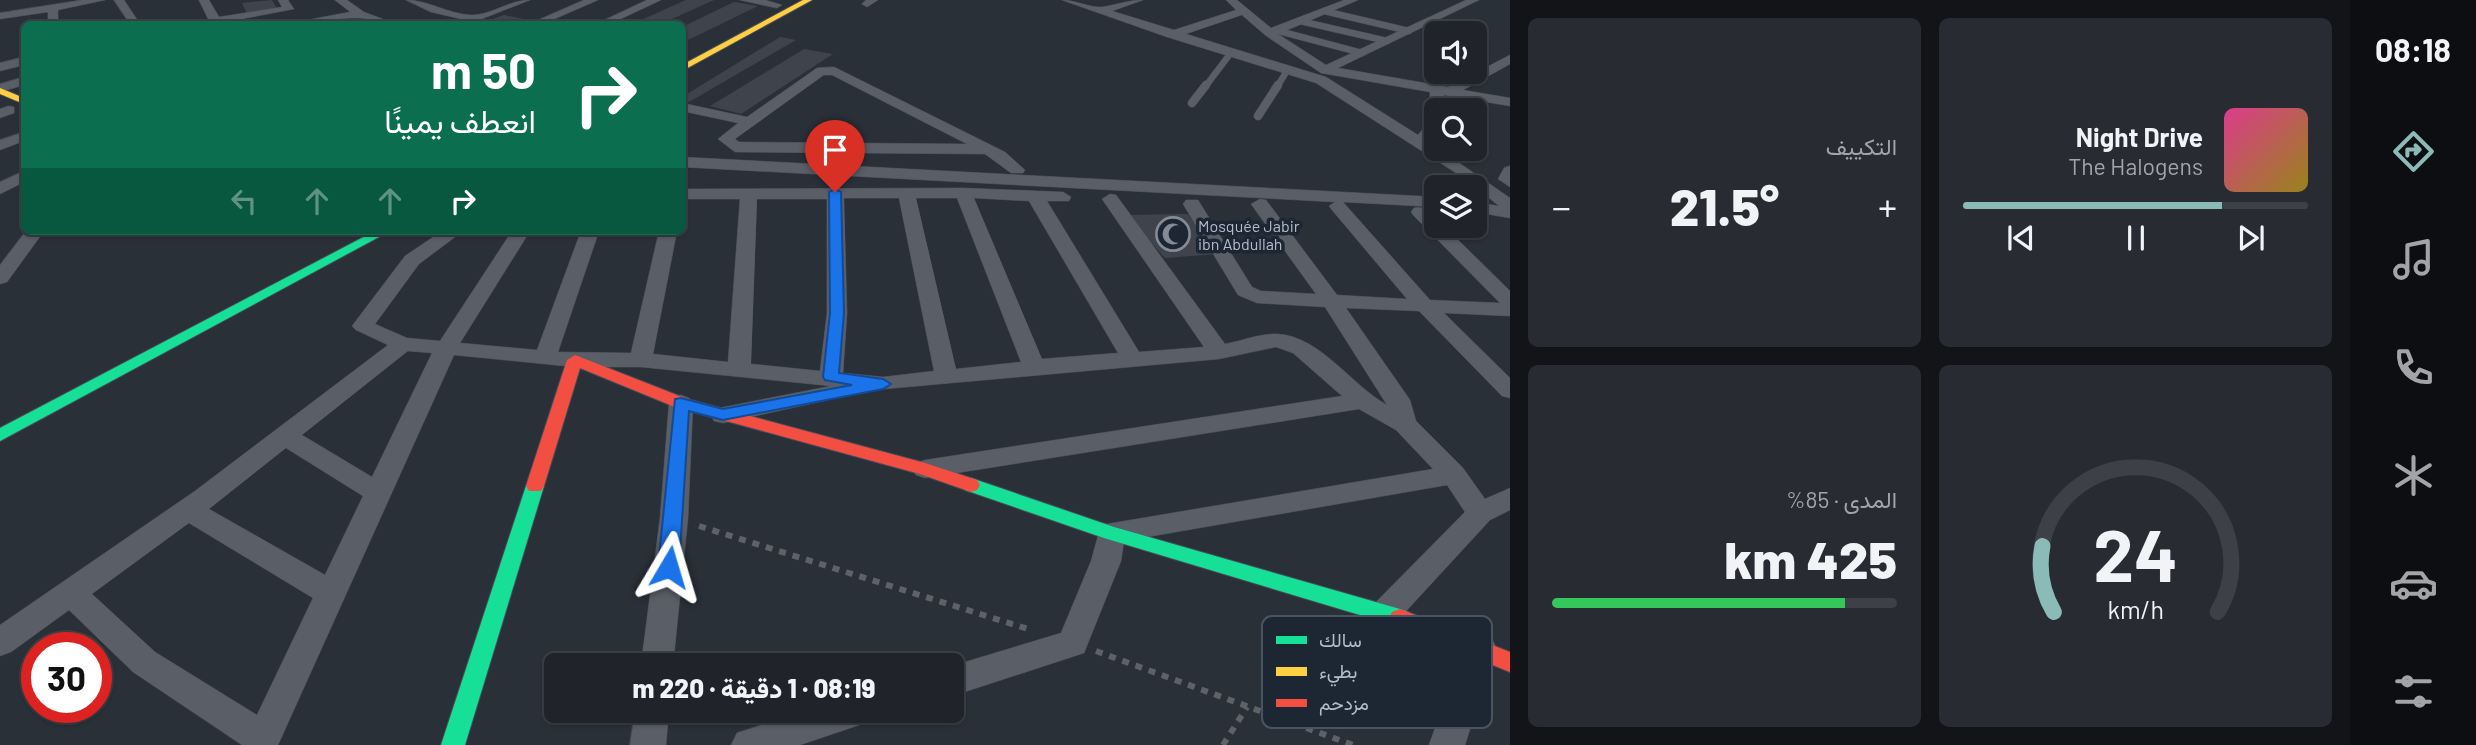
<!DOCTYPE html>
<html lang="ar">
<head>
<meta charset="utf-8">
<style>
	body { margin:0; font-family:Barlow,Vazirmatn,sans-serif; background:#282c32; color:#f1f3f6; direction:rtl; height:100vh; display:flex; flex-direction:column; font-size:26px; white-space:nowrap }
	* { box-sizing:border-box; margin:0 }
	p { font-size:23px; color:#a2a4a8 }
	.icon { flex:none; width:38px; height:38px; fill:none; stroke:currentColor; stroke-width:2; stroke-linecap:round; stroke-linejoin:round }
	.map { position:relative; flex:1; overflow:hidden; direction:ltr }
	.side { display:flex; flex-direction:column; gap:18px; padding:18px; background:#121417; width:840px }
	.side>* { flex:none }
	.banner { position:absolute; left:21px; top:21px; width:665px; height:214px; border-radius:10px; box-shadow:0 2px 5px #0004,0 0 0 2px #3d4147; direction:rtl; background:#0b6e4f; color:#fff; overflow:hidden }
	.tools { position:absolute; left:1424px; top:21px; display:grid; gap:14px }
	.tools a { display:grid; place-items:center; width:63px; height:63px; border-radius:10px; background:#20242a; box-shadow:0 2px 5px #0004,0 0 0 2px #3d4147; font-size:35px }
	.speed { position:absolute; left:21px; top:632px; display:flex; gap:14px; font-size:35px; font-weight:700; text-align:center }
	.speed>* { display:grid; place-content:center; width:91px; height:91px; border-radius:50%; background:#20242a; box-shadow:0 2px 5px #0004,0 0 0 2px #3d4147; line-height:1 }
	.speed .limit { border:10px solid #d22; background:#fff; color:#111 }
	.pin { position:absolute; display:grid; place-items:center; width:60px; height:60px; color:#fff; margin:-72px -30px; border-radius:50% 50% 50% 0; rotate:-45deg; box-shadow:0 0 7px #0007 }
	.pin .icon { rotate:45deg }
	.me { position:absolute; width:77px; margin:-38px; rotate:7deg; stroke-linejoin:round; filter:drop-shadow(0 0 5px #0008) }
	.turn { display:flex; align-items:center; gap:24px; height:147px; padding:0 35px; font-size:32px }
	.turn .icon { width:91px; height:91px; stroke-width:2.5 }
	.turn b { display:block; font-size:49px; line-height:60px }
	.lanes { display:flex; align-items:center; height:66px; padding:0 35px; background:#0003; justify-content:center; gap:35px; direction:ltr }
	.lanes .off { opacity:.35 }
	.big { font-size:52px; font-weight:800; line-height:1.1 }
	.side .card { flex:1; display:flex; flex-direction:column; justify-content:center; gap:10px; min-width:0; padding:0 24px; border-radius:10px; background:#282c32 }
	.side .dial { align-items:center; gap:0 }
	.dial svg { height:182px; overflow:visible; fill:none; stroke:#3d4147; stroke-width:7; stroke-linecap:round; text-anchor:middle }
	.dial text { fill:#f1f3f6; stroke:none }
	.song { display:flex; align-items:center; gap:21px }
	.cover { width:84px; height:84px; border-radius:10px; background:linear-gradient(135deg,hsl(330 70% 55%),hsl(50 70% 35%)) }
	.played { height:7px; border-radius:4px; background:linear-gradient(90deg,#8bbbb9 75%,#3d4147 75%) }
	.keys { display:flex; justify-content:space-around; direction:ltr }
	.heat { display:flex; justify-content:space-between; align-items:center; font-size:38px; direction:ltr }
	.charge { height:10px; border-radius:5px; background:linear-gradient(90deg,#34c759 85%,#3d4147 0) }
	.side .tiles { flex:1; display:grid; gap:18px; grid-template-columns:repeat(2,1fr) }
	.trip { position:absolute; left:544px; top:653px; width:420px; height:70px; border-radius:10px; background:#20242a; box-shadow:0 2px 5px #0004,0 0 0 2px #3d4147; font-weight:800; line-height:70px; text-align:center; direction:rtl }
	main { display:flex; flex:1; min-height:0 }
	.dock { display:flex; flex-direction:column; width:126px; justify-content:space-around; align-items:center; background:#0d0e11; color:#a2a4a8 }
	.dock .icon { width:49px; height:49px }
	.dock .active { color:#8bbbb9 }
	.dock b { font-size:32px; color:#f1f3f6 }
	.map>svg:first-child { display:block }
	.building { fill:#3f444c }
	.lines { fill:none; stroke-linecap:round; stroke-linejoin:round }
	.lane-far1-casing { stroke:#484c55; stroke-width:7 }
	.lane-casing { stroke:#484c55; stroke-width:9 }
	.street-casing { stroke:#484c55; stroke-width:1 }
	.fast-casing { stroke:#484c55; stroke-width:2 }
	.slow-casing { stroke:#484c55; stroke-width:2 }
	.jam-casing { stroke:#484c55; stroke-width:2 }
	.path { stroke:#5c6268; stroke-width:6; stroke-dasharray:7 7; stroke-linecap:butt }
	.lane-far1 { stroke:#5a5e66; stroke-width:6 }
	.lane { stroke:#5a5e66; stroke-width:8 }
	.street { fill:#5a5e66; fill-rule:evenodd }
	.fast { fill:#16e098; fill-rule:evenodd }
	.slow { fill:#ffcf43; fill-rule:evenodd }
	.jam { fill:#f24e42; fill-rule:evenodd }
	.route { fill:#1a73e8; stroke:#114b97; stroke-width:2 }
	.labels { text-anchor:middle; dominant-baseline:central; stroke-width:7; stroke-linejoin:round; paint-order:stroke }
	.far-poi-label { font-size:16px; fill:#b4bcc9; stroke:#1d2633; text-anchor:start }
	.key { fill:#1d2633; stroke:#4a5360; stroke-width:2 }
	.key-label { font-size:19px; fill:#b4bcc9 }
</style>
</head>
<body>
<main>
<nav class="dock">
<b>08:18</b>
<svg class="icon active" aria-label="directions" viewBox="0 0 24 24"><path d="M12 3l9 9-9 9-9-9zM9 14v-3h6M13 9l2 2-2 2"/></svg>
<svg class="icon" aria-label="music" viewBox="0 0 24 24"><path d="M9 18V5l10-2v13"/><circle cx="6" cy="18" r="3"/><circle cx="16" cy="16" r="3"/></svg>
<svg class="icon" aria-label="phone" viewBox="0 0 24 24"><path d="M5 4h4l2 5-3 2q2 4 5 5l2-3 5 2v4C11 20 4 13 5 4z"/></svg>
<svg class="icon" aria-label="climate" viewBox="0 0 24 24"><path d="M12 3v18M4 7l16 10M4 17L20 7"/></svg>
<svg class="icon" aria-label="car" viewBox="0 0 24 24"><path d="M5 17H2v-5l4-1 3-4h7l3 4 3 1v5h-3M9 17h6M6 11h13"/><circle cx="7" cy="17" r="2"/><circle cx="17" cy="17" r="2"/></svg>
<svg class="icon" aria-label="filters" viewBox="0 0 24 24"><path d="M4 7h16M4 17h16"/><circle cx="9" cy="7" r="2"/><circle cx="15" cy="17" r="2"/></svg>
</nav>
<section class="side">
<div class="tiles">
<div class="card">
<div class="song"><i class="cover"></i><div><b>Night Drive</b><p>The Halogens</p></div></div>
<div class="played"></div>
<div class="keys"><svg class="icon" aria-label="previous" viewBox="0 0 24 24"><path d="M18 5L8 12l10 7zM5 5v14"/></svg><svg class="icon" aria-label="pause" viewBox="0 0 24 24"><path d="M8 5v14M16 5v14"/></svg><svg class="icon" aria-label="next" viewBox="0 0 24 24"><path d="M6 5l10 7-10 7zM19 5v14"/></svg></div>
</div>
<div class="card"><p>التكييف</p>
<div class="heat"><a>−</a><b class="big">21.5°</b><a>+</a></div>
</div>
<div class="card dial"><svg viewBox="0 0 100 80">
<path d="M14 69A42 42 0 1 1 86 69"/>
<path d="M14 69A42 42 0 0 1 9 40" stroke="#8bbbb9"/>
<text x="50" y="56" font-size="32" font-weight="700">24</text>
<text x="50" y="72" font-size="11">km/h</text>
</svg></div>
<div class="card"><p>المدى · 85%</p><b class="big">425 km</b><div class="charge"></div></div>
</div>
</section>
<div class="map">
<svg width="1510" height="745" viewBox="0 0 1510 745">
	<rect width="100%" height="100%" fill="#2a3038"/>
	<g class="building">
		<polygon points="272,0 278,10 247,14 242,3"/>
		<polygon points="686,0 714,0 661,24 632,24"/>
		<polygon points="734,2 758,6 682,43 682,27"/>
		<polygon points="504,15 538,22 503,24 505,23 490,20"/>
		<polygon points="780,37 796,40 689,102 682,101 682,97"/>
		<polygon points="804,49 833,54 741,114 710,106"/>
		<polygon points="1188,214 1217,254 1165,258 1126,215"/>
	</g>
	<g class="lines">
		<g class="lane-far1-casing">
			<g id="lane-far1">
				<polyline points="1324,11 1409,31"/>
				<polyline points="1300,21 1387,41"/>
				<polyline points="1275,30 1362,53"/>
				<polyline points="1205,87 1230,54"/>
				<polyline points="1277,87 1288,69"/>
			</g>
		</g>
		<g class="lane-casing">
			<g id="lane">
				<polyline points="1192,103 1206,85"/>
				<polyline points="1258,116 1278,85"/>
			</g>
		</g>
		<g class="street-casing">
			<g id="street">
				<polygon points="82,0 105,0 58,10 58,24 48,24 48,12 0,19 0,13"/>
				<polygon points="114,0 124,0 140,24 130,24"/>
				<polygon points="199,0 209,0 219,17 282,7 278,0 288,0 294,9 215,24 193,24 208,19"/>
				<path d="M335 0H347L364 12 396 24C382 25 371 18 358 18 334 17 311 26 286 24L350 12Z"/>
				<path d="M406 0C428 0 448 14 471 15 489 16 509 0 530 0L474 22 431 12Z"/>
				<polygon points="584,0 598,0 543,24 529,24"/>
				<polygon points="647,0 661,0 610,24 596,24"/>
				<polygon points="740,0 765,0 782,5 777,8"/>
				<polygon points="866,0 878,0 867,7 862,4"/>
				<path d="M1062 0C1075 0 1090 8 1102 7 1116 5 1128 0 1143 0L1112 11 1174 30 1236 10 1226 0H1237L1271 28 1344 0H1358L1278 34 1326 65 1466 0H1479L1338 68 1448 87 1510 55V64L1463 90 1510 98V106L1444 95 1443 110H1437V130L1429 142 1510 198V218L1475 212V202L1499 206 1467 180 1316 83 1167 37ZM1242 15 1265 35 1321 73 1430 92 1429 121 1418 135 1326 77 1186 34Z"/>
				<polygon points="24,57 24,65 0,71 0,63"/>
				<path d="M834 67 1005 152 1025 170 1023 173H1011L985 154 735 152 718 139 738 123 682 111V103L747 117 817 68ZM824 75H832L967 144 739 142 735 139Z"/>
				<polygon points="24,77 24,85 0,92 0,84"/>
				<polygon points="9,106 14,107 14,113 0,118 0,109"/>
				<polygon points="24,132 24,141 0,150 0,140"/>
				<path d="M682 157 1437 197V207L1343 202 1430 300 1500 303 1414 216 1411 212 1414 208C1425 206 1429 211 1437 219V226H1444L1510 291V316L1444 313 1510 378V398L1502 396 1419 311 1346 308 1410 400 1416 421 1463 468 1485 499 1510 488V510L1490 520 1397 621 1386 625 1375 621 1371 612 1375 603 1465 512 1447 485 1124 541 1121 561 1084 653 952 696V666L1061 633 1091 561 1101 525 1433 469 1396 430 1359 409 925 478 916 475 912 469 916 463 925 460 1342 396 1293 353 1276 347 1219 359 873 390 723 423 714 421 711 415 714 409 831 386 641 367H575L454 355 278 745H242L133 672 69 610 11 652 0 656V625L195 491 388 345 356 330 352 326 405 256 442 231H463L419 264 375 324 407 338 440 341 512 231H530L460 343 537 350 581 231H599L558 352 631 353 659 231H677L653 354 728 362 740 199H682V189L963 188 1063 192 1071 197 1069 201H1047L1139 352 1204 347 1102 199 1110 194 1116 195 1225 344C1241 341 1262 333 1278 334 1321 337 1351 385 1387 405L1325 307 1257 303 1238 295 1183 204 1186 200H1198L1252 287 1261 291 1316 294 1251 204 1260 199 1266 200 1337 295 1407 299 1332 210 1329 206 1335 202 682 167ZM844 198H899L934 371 883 377 843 373 847 313ZM916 198H957L1021 362 956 369ZM974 198 1029 201 1118 353 1042 359ZM757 199H827V313L820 371 751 364ZM408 351 432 353 372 477 302 435ZM286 448 363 496 325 575 209 509ZM189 523 313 598 257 715 155 652 92 594Z"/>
				<polygon points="1510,166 1510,187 1498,179 1504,168"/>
				<polygon points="24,171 24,182 0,194 0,182"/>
				<polygon points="26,231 44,231 7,282 0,284 0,265"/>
				<polygon points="681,395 689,398 693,403 688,518 673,665 641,665 660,518 669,403 673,398"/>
				<polygon points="1480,633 1491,637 1496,647 1465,745 1429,745 1464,647 1469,637"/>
				<polygon points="635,710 669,710 666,745 630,745"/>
				<polygon points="807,710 876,710 871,721 800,745 731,745 737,733"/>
			</g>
		</g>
		<g class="fast-casing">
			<g id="fast">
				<polygon points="375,231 390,231 0,441 0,428"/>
				<polygon points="971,478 1114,527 1400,609 1408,612 1411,618 1408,624 1400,627 1104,538 965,490 962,485 965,480"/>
				<polygon points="535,479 541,481 544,486 465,745 441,745 526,486 529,481"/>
			</g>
		</g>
		<g class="slow-casing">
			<g id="slow">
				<polygon points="803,0 812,0 682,71 682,65"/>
				<polygon points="0,88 24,98 24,104 0,94"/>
			</g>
		</g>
		<g class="jam-casing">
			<g id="jam">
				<polygon points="575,355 687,399 925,463 977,480 980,485 977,490 971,492 920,474 675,407 580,368 544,486 541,491 529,491 526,486 567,360"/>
				<polygon points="1400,609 1510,652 1510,672 1392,624 1389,618 1392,612"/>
			</g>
		</g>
		<g class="path">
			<polyline points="699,526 1028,629"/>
			<polyline points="1096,651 1353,745"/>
			<polyline points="1223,745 1247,707"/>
		</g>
		<use href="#lane-far1" class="lane-far1"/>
		<use href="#lane" class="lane"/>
		<use href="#street" class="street"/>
		<use href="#fast" class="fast"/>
		<use href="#slow" class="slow"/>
		<use href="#jam" class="jam"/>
	</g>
	<polygon class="route" points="835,189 841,192 844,313 839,373 883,379 891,384 883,389 723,420 689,411 679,567 676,573 661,573 658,567 675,399 681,398 723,409 852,385 825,380 823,377 830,313 829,192"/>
	<defs>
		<g id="mosque-ring" transform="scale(1.75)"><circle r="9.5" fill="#1d2633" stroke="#848b96" stroke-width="1.5"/><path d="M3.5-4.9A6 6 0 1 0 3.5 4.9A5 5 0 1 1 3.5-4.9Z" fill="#848b96"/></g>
	</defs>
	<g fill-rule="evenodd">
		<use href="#mosque-ring" x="1173" y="234"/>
	</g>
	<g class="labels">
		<g class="far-poi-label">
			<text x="1198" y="225">Mosquée Jabir<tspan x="1198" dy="18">ibn Abdullah</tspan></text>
		</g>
	</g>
	<rect x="1262" y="616" width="230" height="112" rx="10" class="key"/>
	<rect x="1276" y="636" width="31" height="8" fill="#16e098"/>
	<rect x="1276" y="667" width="31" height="9" fill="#ffcf43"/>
	<rect x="1276" y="699" width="31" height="8" fill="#f24e42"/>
	<g class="key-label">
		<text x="1319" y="647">سالك</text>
		<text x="1319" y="678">بطيء</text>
		<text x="1319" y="710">مزدحم</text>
	</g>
</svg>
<div class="tools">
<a><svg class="icon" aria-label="sound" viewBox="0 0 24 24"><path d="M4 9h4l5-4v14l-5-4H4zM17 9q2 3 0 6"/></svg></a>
<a><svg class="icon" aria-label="search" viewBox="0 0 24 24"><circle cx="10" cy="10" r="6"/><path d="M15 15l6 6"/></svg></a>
<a><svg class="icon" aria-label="layers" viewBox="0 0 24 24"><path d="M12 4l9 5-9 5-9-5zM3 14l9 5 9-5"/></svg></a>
</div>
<div class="speed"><div class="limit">30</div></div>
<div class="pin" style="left:835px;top:192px;background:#d93025"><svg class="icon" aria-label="arrive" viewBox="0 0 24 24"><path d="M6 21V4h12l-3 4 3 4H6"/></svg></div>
<svg class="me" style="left:669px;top:567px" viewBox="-20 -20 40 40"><path d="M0-17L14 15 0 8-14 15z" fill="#1a73e8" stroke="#fff" stroke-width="4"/></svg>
<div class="trip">08:19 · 1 دقيقة · 220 m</div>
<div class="banner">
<div class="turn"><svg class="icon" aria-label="right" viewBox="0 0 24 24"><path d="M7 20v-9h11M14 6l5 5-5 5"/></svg><div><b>50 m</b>انعطف يمينًا</div></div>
<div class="lanes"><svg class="icon off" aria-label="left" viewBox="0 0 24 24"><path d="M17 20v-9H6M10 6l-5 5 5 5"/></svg><svg class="icon off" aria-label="ahead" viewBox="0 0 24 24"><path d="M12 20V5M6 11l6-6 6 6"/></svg><svg class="icon off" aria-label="ahead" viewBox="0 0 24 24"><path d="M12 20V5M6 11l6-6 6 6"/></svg><svg class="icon" aria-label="right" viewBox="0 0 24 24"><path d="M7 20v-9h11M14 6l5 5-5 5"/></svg></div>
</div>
</div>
</main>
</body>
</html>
